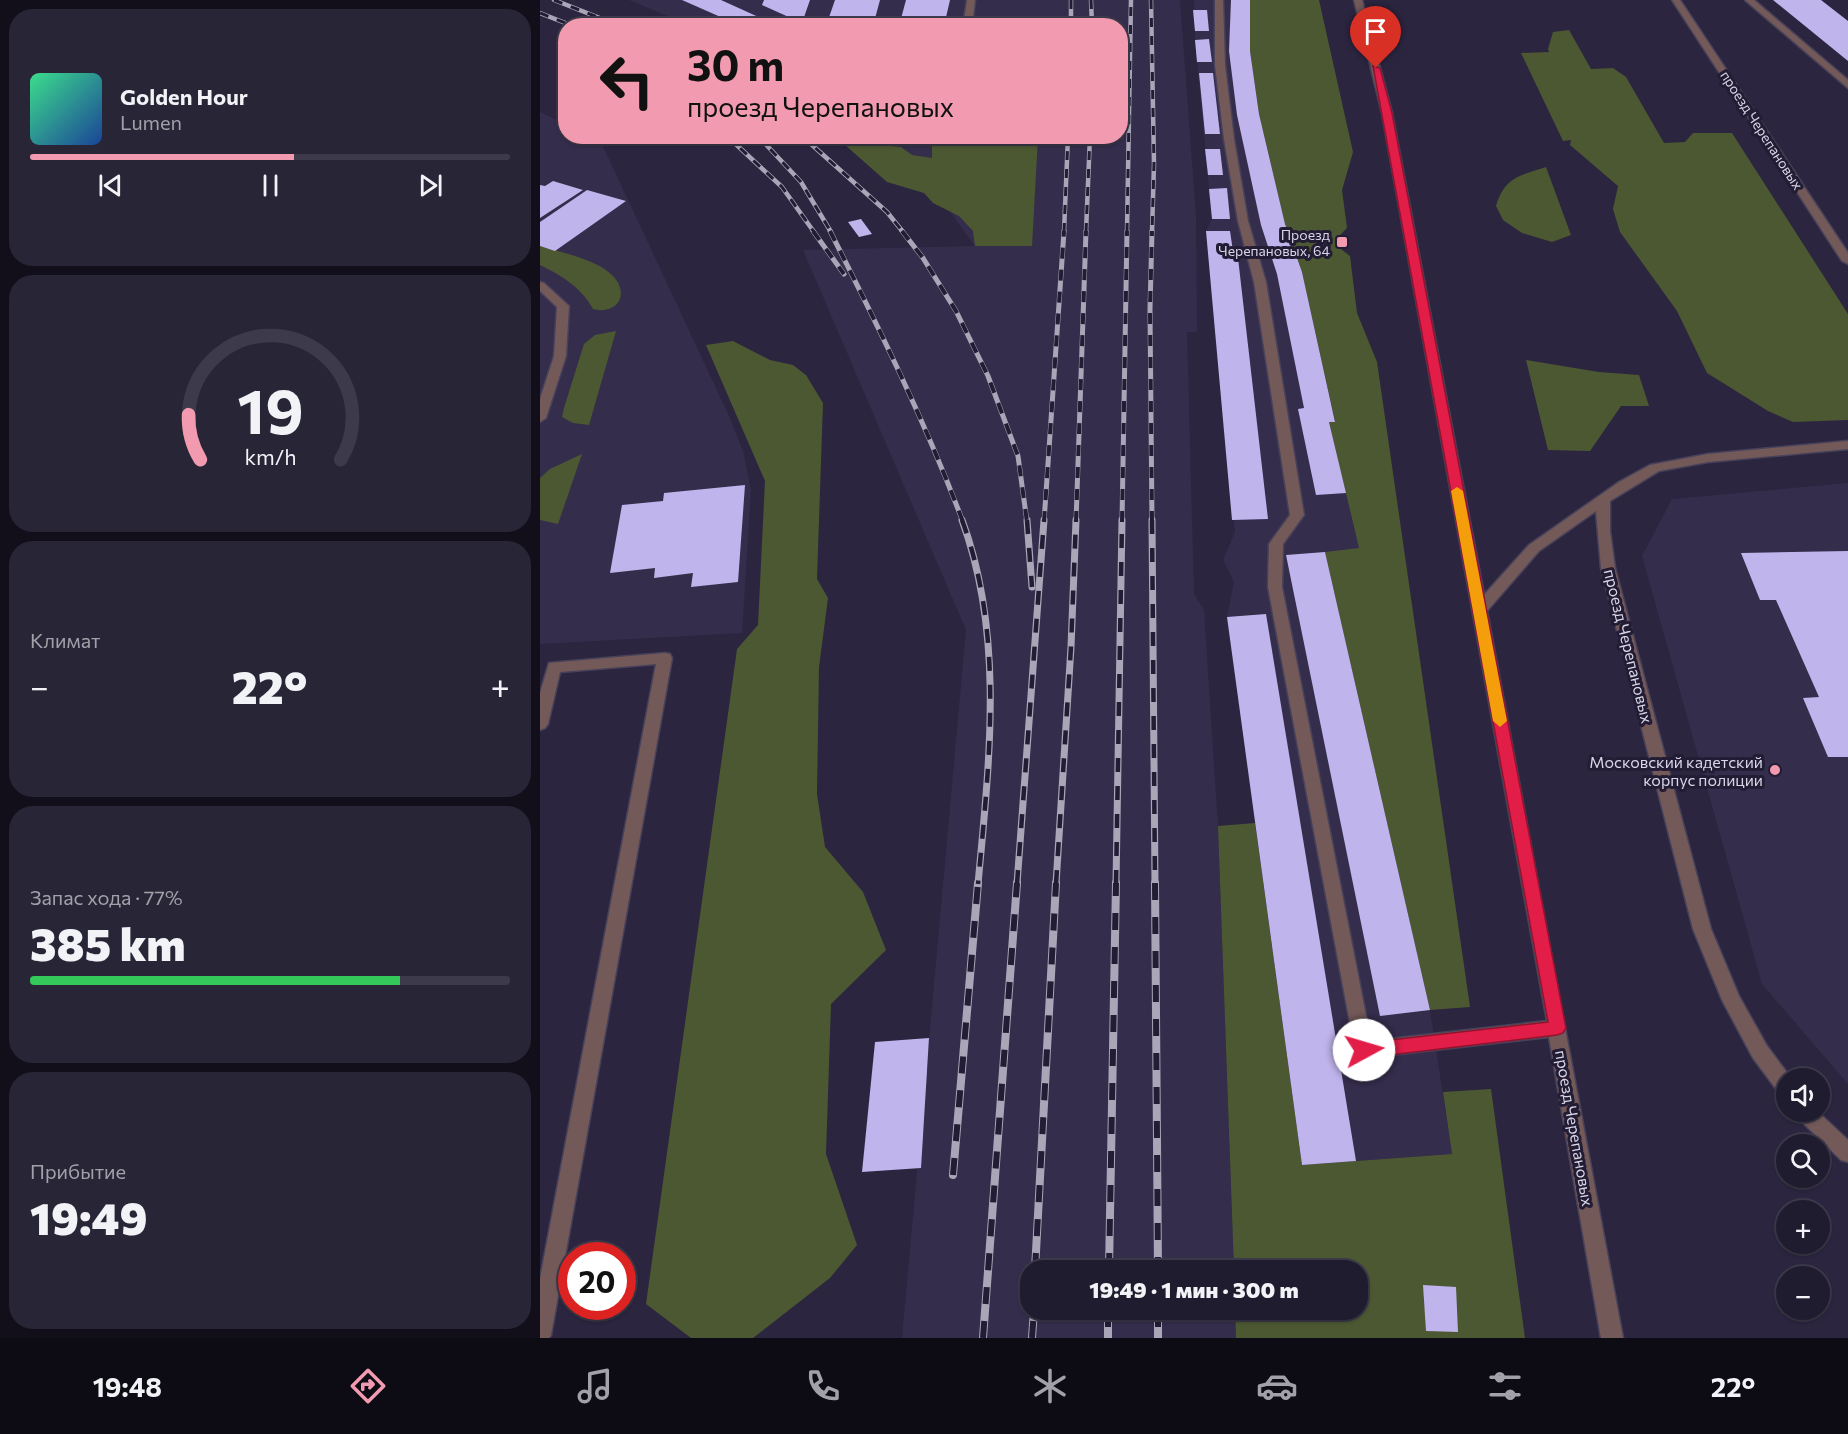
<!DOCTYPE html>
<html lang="ru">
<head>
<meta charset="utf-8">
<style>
	body { margin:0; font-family:Commissioner,sans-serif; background:#282537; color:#f1f3f6; height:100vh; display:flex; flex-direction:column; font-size:22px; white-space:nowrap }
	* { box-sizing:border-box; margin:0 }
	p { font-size:20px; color:#a2a1aa }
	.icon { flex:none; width:33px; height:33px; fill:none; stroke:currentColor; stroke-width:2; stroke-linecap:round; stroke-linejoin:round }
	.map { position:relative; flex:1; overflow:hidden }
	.side { display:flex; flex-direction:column; gap:9px; padding:9px; background:#120f1a; width:540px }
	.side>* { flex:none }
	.top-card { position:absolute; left:18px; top:18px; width:570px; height:126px; border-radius:24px; box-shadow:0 2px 4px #0004,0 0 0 2px #3d3a4b; background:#f29aaf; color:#111; overflow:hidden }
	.tools { position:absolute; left:1236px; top:1068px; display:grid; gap:12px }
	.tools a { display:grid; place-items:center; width:54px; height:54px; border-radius:50%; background:#201c2f; box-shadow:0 2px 4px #0004,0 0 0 2px #3d3a4b; font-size:30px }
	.speed { position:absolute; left:18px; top:1242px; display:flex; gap:12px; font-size:30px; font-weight:700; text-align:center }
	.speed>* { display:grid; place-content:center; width:78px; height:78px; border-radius:50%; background:#201c2f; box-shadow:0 2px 4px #0004,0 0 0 2px #3d3a4b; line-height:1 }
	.speed .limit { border:9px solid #d22; background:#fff; color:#111 }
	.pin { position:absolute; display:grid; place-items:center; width:51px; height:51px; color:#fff; margin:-62px -26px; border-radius:50% 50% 50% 0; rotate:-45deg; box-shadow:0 0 6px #0007 }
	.pin .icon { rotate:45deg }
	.me { position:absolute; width:66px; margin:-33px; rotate:84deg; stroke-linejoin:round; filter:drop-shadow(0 0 4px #0008) }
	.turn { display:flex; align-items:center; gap:21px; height:126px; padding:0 30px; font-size:27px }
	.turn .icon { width:78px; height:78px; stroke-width:2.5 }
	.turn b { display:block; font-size:42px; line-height:51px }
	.big { font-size:45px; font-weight:800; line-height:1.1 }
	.side .card { flex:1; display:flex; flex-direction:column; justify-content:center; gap:9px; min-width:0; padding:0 21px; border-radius:24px; background:#282537 }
	.side .dial { align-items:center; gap:0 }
	.dial svg { height:156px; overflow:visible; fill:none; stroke:#3d3a4b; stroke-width:7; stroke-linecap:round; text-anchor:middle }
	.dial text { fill:#f1f3f6; stroke:none }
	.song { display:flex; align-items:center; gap:18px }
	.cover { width:72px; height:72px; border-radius:9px; background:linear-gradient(135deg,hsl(150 70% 55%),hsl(220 70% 35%)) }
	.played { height:6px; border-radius:3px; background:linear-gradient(90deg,#f29aaf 55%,#3d3a4b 55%) }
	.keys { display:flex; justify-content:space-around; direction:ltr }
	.heat { display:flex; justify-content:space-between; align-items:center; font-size:33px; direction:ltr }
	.charge { height:9px; border-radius:4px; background:linear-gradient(90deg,#34c759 77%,#3d3a4b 0) }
	.trip { position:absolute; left:480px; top:1260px; width:348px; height:60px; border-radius:24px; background:#201c2f; box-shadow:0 2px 4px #0004,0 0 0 2px #3d3a4b; font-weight:800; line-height:60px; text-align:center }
	.dock { display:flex; height:96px; justify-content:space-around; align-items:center; background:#0d0b13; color:#a2a1aa }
	.dock .icon { width:42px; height:42px }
	.dock .active { color:#f29aaf }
	.dock b { font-size:27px; color:#f1f3f6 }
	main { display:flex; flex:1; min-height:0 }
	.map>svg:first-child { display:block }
	.built { fill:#352d4c }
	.green { fill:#4c5832 }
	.building { fill:#c0b4ec }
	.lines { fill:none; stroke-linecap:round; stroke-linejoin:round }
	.minor-casing { stroke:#47415a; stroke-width:3 }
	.minor { fill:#745959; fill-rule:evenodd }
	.rail-far3-casing { stroke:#a9a6b8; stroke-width:4.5 }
	.rail-far2-casing { stroke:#a9a6b8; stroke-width:5 }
	.rail-far1-casing { stroke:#a9a6b8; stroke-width:7 }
	.rail-casing { stroke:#a9a6b8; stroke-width:8 }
	.rail-far3 { stroke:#221c34; stroke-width:3; stroke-dasharray:9; stroke-linecap:butt }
	.rail-far2 { stroke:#221c34; stroke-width:4; stroke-dasharray:11; stroke-linecap:butt }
	.rail-far1 { stroke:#221c34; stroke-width:4.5; stroke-dasharray:14; stroke-linecap:butt }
	.rail { stroke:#221c34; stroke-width:6; stroke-dasharray:17; stroke-linecap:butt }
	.route { fill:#e11d48; stroke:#92132f; stroke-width:1.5 }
	.slow { fill:#f59e0b }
	.poi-dot { fill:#f29aaf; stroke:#221c34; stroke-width:2 }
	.labels { text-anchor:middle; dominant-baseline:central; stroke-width:6; stroke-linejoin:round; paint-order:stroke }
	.far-street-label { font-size:14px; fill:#d8d5e5; stroke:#221c34 }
	.far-poi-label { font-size:14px; fill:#d8d5e5; stroke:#221c34; text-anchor:end }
	.street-label { font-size:16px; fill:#d8d5e5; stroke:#221c34 }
	.poi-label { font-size:16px; fill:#d8d5e5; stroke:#221c34; text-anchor:end }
</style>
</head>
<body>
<main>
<section class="side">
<div class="card">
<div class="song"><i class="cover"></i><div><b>Golden Hour</b><p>Lumen</p></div></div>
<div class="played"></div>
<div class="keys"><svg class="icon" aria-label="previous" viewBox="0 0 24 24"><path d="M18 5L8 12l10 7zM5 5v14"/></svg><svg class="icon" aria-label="pause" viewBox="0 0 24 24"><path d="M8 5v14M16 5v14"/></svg><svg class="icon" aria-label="next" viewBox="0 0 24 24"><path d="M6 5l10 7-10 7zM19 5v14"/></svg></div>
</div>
<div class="card dial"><svg viewBox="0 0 100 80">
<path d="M14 69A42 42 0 1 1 86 69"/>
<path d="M14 69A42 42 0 0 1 8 46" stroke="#f29aaf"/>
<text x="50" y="56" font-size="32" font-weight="700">19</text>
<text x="50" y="72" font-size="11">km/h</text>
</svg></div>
<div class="card"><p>Климат</p>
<div class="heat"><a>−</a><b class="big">22°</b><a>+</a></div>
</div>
<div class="card"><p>Запас хода · 77%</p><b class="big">385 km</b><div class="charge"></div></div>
<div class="card"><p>Прибытие</p><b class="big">19:49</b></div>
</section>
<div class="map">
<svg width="1308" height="1338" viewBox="0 0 1308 1338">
	<rect width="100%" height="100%" fill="#2b253f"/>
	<g class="built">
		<polygon points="89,0 640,0 656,216 657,332 647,332 654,594 664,610 678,826 694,1270 490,1270 490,1310 695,1310 696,1338 362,1338 426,630 263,250 435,246 390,184 333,137 580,136 580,26 149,25"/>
		<polygon points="654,0 710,0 745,224 762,272 795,422 789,423 819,548 785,553 890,1010 912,1154 762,1165 687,617 694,582 683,560 695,532 666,231 672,219 655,40"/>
		<polygon points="0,112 25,124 26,136 50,137 61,142 189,416 203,451 211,490 202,633 0,644"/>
		<polygon points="1308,483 1308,1084 1222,984 1102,556 1132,499"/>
	</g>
	<g class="green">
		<polygon points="710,0 779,0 813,152 802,190 807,228 797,238 797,246 810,256 817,313 837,362 930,1007 890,1010 785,552 819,548 789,422 795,421 762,272 745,224 719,114 710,51"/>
		<polygon points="1029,30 1051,69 1073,68 1086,77 1124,143 1145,142 1153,133 1192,133 1308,314 1308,420 1253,422 1228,411 1167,373 1137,311 1080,232 1073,209 1078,186 1030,145 1031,140 1023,141 981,53 1009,52 1008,49 1013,32"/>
		<polygon points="296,137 329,137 341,145 361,147 372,155 392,158 392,137 498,137 492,246 435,246 433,231 419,216 393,203 384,193 347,182"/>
		<path d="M1006 167 1031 235 1012 242 982 233 963 220 956 206C965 177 979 176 1006 167Z"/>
		<path d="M0 246C23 253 57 259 74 277 90 296 76 315 53 309 42 288 21 275 0 265Z"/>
		<polygon points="76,331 49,425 33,423 22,417 24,408 44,344 55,335"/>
		<polygon points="193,341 230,360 253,365 266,375 283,403 277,579 288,598 279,667 277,794 285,847 323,892 346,950 291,1004 286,1154 317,1245 290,1278 213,1338 151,1338 106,1304 197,649 218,625 225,481 166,345"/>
		<polygon points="986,360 1059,372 1099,375 1109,406 1081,406 1050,451 1008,450"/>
		<polygon points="42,454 18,524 0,520 0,478 10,469"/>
		<polygon points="715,823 762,1165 912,1154 903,1092 951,1089 985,1338 696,1338 695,1310 818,1310 818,1270 694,1270 678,826"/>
	</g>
	<g class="building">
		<polygon points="142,0 181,0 238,26 201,26"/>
		<polygon points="224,0 270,0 262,23 222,5"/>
		<polygon points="295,0 340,0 333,26 286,26"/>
		<polygon points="366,0 410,0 404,26 359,26"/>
		<polygon points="691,0 710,0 710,51 719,114 745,224 762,272 795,422 789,422 806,493 776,495 758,409 764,408 737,274 721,225 697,115 689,51"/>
		<polygon points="1233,0 1281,0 1308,21 1308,61"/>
		<polygon points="653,10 667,10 669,31 655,31"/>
		<polygon points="669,39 672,62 657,62 655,40"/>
		<polygon points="659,73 673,73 680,134 665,134"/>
		<polygon points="665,149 680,149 683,175 668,175"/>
		<polygon points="13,181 43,190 0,218 0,185 5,186"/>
		<polygon points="687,188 690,219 672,219 669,189"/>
		<polygon points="47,190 86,201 15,251 0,246 0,222"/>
		<polygon points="321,219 332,234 319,237 308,222"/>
		<polygon points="666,231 690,231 694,258 698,258 728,519 692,520"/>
		<polygon points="205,485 198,582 151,587 153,573 114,578 115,568 70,573 82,505 123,501 124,493"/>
		<polygon points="1308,551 1308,757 1288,757 1263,698 1279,697 1236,600 1220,600 1201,553"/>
		<polygon points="785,552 890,1010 840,1016 746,555"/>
		<polygon points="726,614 816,1161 762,1165 687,617"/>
		<polygon points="389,1038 381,1168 322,1172 335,1042"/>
		<polygon points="883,1285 916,1287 918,1332 886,1331"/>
	</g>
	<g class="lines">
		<g class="minor-casing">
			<g id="minor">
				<polygon points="427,0 435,0 432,26 423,26"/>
				<polygon points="675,0 683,0 685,65 694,139 708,221 726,282 764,515 743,544 742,587 831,1041 1007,1021 842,113 814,0 822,0 852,113 944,595 989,545 1079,482 1110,465 1168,454 1308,441 1308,449 1168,462 1119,471 1070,501 1070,531 1075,568 1171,929 1199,996 1227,1046 1251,1078 1246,1078 1246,1096 1239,1093 1213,1058 1182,1000 1153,929 1061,568 1056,511 999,551 947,611 1083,1338 1061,1338 1009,1037 824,1058 817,1056 815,1050 728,587 729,544 750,515 714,282 698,221 684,139 675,65"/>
				<polygon points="1132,0 1140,0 1308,253 1308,264 1302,261"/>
				<polygon points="1205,0 1214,0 1308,80 1308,88"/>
				<polygon points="0,282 4,283 29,306 26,356 6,418 0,422 0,399 14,356 17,307 0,291"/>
				<polygon points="125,653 130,654 132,658 11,1335 9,1338 0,1338 0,1279 116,664 20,672 8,724 5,728 0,730 0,693 9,663"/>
				<polygon points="1255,1112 1278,1112 1308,1140 1308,1162 1301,1160 1258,1118"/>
			</g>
		</g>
		<use href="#minor" class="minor"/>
		<g class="rail-far3-casing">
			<g id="rail-far3">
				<polyline points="14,0 80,26"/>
				<polyline points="531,0 531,26"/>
				<polyline points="551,0 552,26"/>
				<polyline points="611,0 614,164 612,232"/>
				<polyline points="0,13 33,26"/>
				<polyline points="187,136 242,187 274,232"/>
				<polyline points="218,136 261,182 291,232"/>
				<polyline points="262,136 347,212 363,232"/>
				<polyline points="524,232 528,136"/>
				<polyline points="546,232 550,136"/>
				<polyline points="587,232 591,0"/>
			</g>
		</g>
		<g class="rail-far2-casing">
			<g id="rail-far2">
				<polyline points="273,231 304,274"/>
				<path d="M290 231C338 326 385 421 423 522"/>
				<polyline points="362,231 383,258 416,311 448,376 478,456 487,522"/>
				<polyline points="504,522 524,231"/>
				<polyline points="536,522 546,231"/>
				<polyline points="582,522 587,231"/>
				<polyline points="612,522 610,309 612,231"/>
			</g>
		</g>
		<g class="rail-far1-casing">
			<g id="rail-far1">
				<path d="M422 520C465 636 449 764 438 884"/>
				<polyline points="487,520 492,587"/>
				<polyline points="612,520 615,884"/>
				<polyline points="477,884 504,520"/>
				<polyline points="516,884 531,647 536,520"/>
				<polyline points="576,884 582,520"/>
			</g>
		</g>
		<g class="rail-casing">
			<g id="rail">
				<polyline points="615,883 618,1270"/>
				<polyline points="413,1175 438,883"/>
				<polyline points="495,1270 516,883"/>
				<polyline points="569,1270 576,883"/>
				<polyline points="568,1310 568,1338"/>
				<polyline points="618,1310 618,1338"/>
				<polyline points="443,1338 477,883"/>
				<polyline points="492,1338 494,1310"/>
			</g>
		</g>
		<use href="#rail-far3" class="rail-far3"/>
		<use href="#rail-far2" class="rail-far2"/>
		<use href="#rail-far1" class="rail-far1"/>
		<use href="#rail" class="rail"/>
	</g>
	<polygon class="route" points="833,66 840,68 852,113 1026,1028 1023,1033 1017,1035 824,1058 818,1056 815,1050 818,1045 824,1043 1008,1022"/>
	<polygon class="slow" points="917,487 923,491 967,721 960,727 953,721 911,491"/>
	<g class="poi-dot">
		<rect x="796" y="236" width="12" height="12" rx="3"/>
		<circle cx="1235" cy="770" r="6"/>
	</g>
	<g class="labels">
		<g class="far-street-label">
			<text transform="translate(1222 130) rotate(57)">проезд Черепановых</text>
		</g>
		<g class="far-poi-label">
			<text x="790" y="234">Проезд<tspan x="790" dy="16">Черепановых, 64</tspan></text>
		</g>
		<g class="street-label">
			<text transform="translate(1089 646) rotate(76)">проезд Черепановых</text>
			<text transform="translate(1035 1128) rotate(80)">проезд Черепановых</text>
		</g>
		<g class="poi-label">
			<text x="1223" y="761">Московский кадетский<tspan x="1223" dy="18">корпус полиции</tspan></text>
		</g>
	</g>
</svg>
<div class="tools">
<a><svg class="icon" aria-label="sound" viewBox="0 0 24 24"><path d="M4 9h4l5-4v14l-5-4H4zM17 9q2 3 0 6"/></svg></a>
<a><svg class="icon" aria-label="search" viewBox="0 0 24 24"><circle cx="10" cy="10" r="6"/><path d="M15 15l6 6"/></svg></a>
<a>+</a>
<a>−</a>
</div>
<div class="speed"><div class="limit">20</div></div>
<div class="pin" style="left:836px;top:68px;background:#d93025"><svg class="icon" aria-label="arrive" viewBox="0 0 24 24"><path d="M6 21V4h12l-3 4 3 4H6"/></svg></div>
<svg class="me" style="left:824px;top:1050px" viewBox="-20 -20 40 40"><circle r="19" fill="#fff"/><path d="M0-13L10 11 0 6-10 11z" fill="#e11d48"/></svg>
<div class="trip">19:49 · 1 мин · 300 m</div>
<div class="top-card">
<div class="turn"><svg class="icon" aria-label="left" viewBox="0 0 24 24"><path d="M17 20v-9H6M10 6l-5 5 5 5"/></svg><div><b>30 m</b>проезд Черепановых</div></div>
</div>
</div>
</main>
<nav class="dock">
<b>19:48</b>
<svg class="icon active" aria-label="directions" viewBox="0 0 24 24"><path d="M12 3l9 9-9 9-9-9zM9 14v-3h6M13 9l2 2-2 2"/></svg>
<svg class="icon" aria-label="music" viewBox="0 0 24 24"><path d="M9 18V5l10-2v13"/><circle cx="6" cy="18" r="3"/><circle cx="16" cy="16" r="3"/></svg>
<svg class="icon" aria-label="phone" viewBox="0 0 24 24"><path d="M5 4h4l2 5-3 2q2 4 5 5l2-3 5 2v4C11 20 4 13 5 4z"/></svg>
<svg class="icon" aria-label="climate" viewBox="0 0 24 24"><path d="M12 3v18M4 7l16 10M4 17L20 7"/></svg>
<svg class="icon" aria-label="car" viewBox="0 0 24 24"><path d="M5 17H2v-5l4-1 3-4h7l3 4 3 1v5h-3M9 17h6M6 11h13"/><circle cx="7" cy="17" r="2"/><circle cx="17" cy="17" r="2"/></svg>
<svg class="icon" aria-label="filters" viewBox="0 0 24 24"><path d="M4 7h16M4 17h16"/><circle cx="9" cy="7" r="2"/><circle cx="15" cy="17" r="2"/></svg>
<b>22°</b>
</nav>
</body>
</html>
